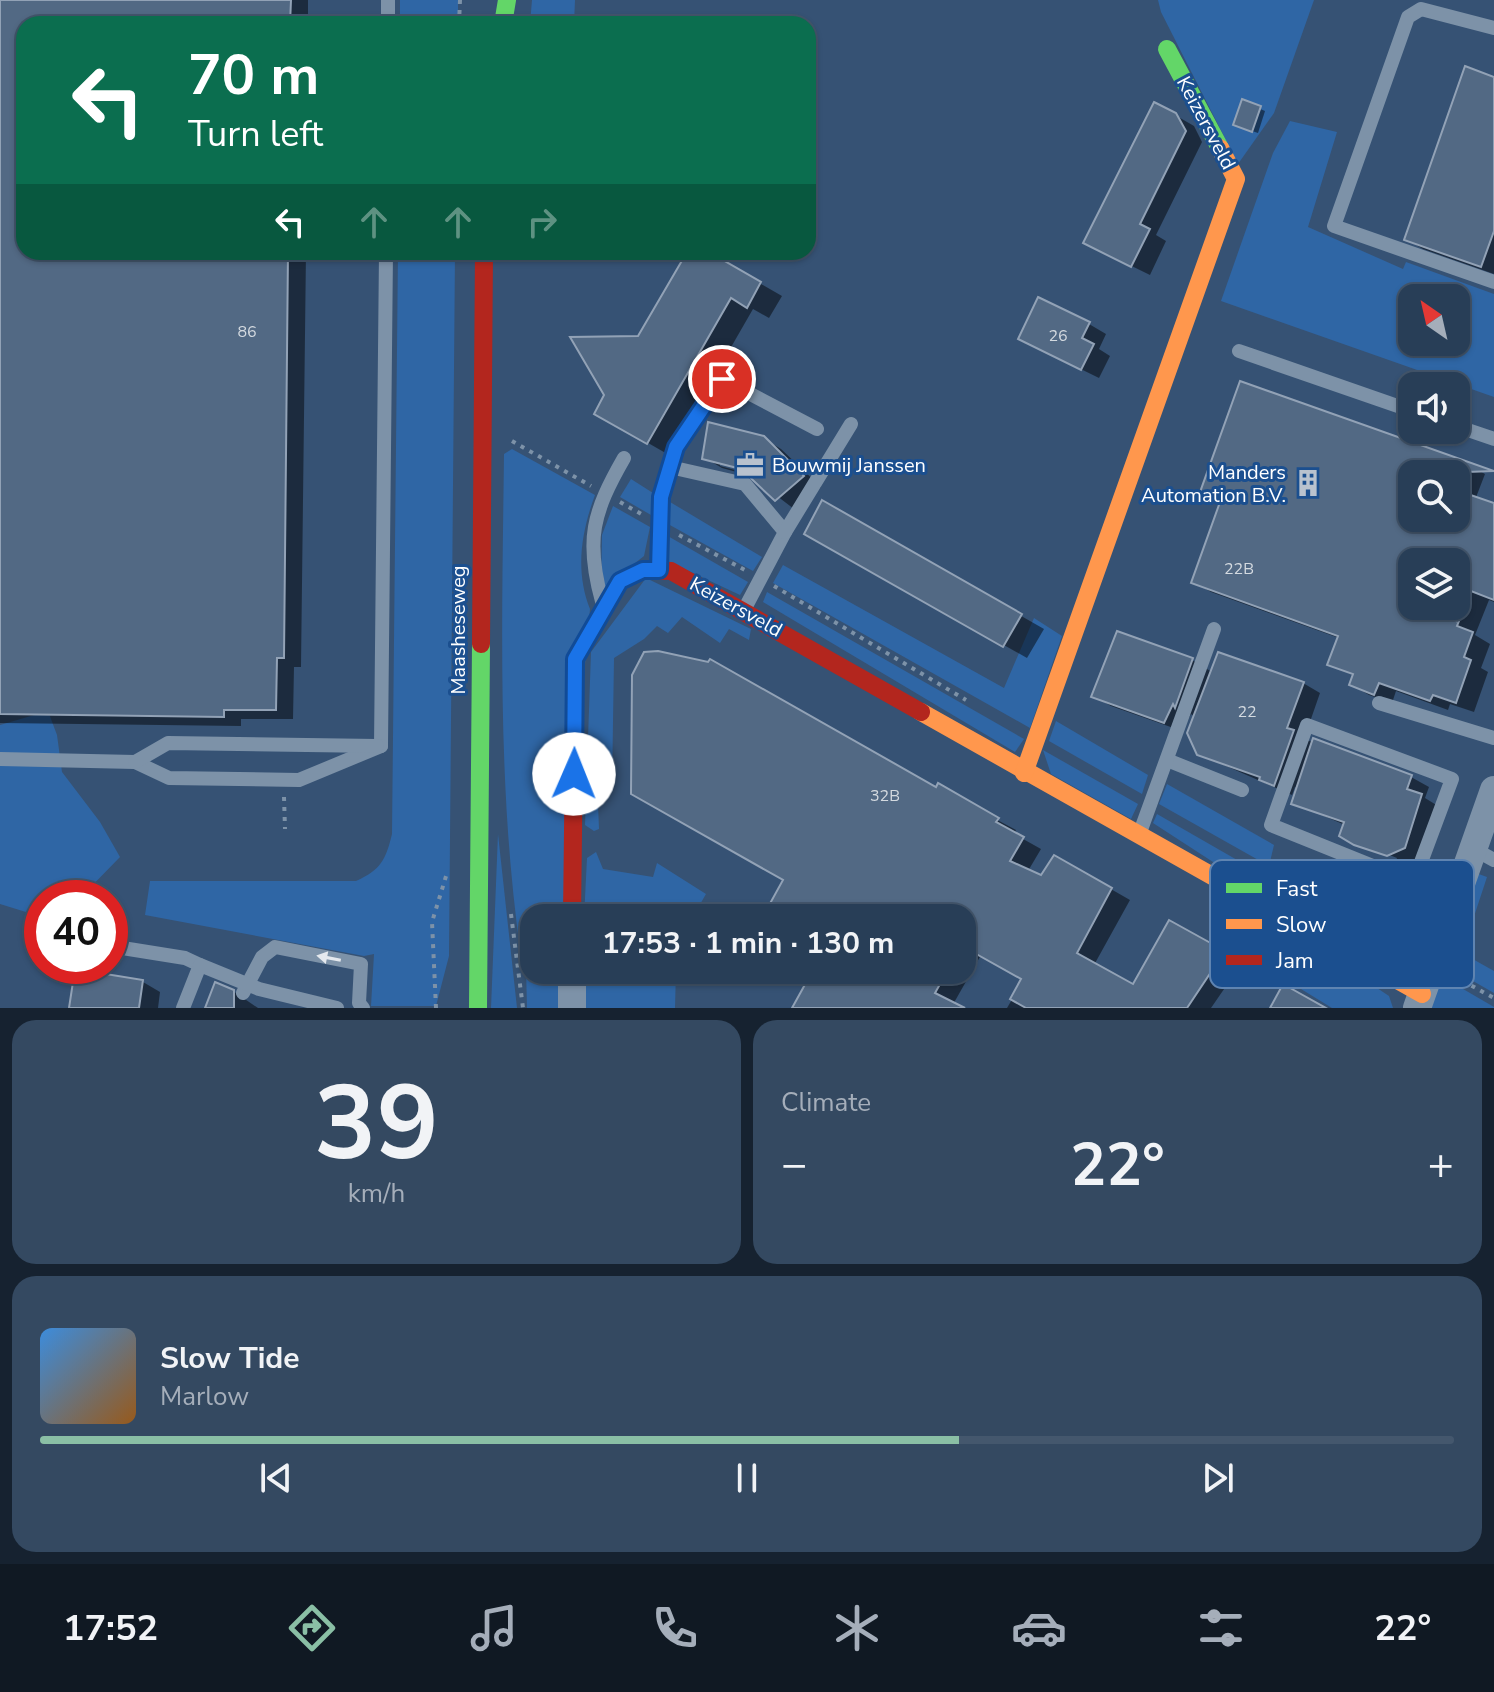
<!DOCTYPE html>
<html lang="en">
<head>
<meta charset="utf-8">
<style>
	body { margin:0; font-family:"Nunito Sans",sans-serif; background:#344961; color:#f1f3f6; height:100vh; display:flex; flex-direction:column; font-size:30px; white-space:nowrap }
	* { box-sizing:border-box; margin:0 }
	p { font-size:26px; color:#a5aeba }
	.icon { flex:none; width:44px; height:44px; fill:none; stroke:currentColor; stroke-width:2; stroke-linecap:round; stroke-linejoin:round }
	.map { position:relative; height:1008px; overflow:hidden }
	.details { display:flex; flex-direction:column; gap:12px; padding:12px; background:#162230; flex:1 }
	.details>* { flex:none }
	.banner { position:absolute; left:16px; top:16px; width:800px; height:244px; border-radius:24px; box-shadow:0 2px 6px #0004,0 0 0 2px #44576d; background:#0b6e4f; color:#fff; overflow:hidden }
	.needle { width:52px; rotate:326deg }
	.controls { position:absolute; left:1398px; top:284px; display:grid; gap:16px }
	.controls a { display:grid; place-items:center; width:72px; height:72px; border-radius:16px; background:#283e57; box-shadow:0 2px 6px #0004,0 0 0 2px #44576d; font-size:40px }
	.speed { position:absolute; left:24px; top:880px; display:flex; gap:16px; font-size:40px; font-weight:700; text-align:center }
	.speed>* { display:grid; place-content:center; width:104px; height:104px; border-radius:50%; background:#283e57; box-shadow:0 2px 6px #0004,0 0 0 2px #44576d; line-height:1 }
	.speed .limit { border:12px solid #d22; background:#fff; color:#111 }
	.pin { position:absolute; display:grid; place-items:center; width:68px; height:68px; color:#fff; margin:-34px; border:4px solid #fff; border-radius:50%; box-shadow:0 2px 8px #0007 }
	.me { position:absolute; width:88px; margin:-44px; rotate:1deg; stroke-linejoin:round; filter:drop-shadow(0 0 6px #0008) }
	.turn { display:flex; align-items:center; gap:28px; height:168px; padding:0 40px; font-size:36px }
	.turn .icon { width:104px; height:104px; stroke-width:2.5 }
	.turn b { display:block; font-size:56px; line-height:68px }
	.lanes { display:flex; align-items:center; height:76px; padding:0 40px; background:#0003; justify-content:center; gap:40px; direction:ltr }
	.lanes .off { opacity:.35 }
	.big { font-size:60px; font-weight:700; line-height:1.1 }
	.details .card { flex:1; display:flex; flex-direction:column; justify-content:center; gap:12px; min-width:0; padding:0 28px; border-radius:24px; background:#344961 }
	.details .dial { align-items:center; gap:0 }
	.dial b { font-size:104px; line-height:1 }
	.song { display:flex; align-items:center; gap:24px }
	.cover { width:96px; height:96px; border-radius:12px; background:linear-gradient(135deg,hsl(210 70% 55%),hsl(30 70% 35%)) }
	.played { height:8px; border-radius:4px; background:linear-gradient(90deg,#8abfa5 65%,#44576d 65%) }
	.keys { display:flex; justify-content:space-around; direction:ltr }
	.heat { display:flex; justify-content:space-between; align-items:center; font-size:44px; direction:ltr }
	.details .tiles { flex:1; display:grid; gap:12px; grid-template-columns:1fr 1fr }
	.card:last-child { grid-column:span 2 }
	.trip { position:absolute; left:520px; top:904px; width:456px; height:80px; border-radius:24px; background:#283e57; box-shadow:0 2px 6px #0004,0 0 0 2px #44576d; font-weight:700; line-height:80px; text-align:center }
	.menu { display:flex; height:128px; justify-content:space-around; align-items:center; background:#101923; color:#a5aeba }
	.menu .icon { width:56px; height:56px }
	.menu .selected { color:#8abfa5 }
	.menu b { font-size:36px; color:#f1f3f6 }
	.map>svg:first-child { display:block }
	.green { fill:#2f66a5; fill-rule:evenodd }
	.shadow { fill:#0007; fill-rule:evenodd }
	.building { fill:#526984; stroke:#92a2b6; stroke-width:2; fill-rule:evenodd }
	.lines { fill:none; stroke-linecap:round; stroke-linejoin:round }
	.path { stroke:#7d92a8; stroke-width:4; stroke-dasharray:4 6; stroke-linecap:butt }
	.lane { stroke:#7d92a8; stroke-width:14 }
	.street { stroke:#7d92a8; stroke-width:28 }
	.fast { stroke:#63d668; stroke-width:18 }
	.slow { stroke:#ff974d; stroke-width:18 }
	.jam { stroke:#b3261e; stroke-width:18 }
	.oneway { fill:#e5e9ee }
	.route-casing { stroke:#114b97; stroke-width:20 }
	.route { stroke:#1a73e8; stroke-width:14 }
	.labels { text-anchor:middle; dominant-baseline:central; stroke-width:6; stroke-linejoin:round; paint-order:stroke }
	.number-label { font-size:16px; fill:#d4dae0 }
	.street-label { font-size:20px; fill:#fff; stroke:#1b4f8f }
	.poi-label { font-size:20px; fill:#fff; stroke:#1b4f8f; text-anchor:start }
	.key { fill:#1b4f8f; stroke:#5f84b1; stroke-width:2 }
	.key-label { font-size:22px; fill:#fff }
</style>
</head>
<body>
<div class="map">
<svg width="1494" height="1008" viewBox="0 0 1494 1008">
	<rect width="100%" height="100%" fill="#365274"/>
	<g class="green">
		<rect x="400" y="0" width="58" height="24"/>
		<polygon points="532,0 575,0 574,24 530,24"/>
		<polygon points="1158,0 1314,0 1274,113 1238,164 1161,12"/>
		<path d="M1290 121 1337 132 1308 227 1403 269 1406 262 1494 294V397L1221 301 1273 153ZM1412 298H1456V342H1412Z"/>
		<path d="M398 252H455L449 956 436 1006H371L374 954 364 956 145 915 150 881H356C381 870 386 859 392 834Z"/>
		<path d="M512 449 595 495C581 533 575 571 590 609L562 918H534V956H521C497 789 502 623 504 454Z"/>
		<polygon points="631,479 653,493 651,515 620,497"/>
		<polygon points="670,502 762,557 753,571 668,524"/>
		<polygon points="613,506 650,527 644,556 601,590 602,535"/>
		<polygon points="666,535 748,582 740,595 663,559"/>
		<polygon points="783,565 1004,688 1034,618 1062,636 1030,728 773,583"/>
		<polygon points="646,578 751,629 749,640 729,629 720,643 682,617 668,633 657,626 644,639 614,658 612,786 597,779 599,829 594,831 585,825 591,652"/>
		<polygon points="767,592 1024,739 1015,752 763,602"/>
		<polygon points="48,711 57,735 62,772 100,822 120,857 80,898 42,898 42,917 0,904 0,725"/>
		<polygon points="1056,721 1148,775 1142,794 1049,741"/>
		<polygon points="1043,750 1138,804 1131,819 1051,774"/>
		<polygon points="1167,784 1274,845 1269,866 1159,804"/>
		<polygon points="1157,814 1265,876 1250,886 1153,823"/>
		<polygon points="498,834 517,1008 491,1008"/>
		<polygon points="596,852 603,869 653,877 657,863 706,894 692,918 584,918 587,858"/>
		<polygon points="1476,873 1487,877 1462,953 1494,971 1494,993 1445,965"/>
		<polygon points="1295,933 1389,996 1393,1008 1332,1008 1275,973"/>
		<polygon points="526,968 561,970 561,1008 527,1008"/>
		<polygon points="582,970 676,970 675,1008 581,1008"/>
		<polygon points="1439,975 1494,1007 1494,1008 1428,1008"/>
	</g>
	<g class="shadow">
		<polygon points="0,0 308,0 308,24 24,24 24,252 306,252 301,667 294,667 293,719 241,719 241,726 0,723"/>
		<polygon points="1494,79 1494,274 1423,249 1406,239"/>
		<polygon points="1243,102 1265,111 1258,133 1240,127"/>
		<polygon points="1175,115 1194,126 1202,142 1156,235 1166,241 1150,275 1103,252"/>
		<polygon points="690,252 705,252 782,296 769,318 753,309 669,455 596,413"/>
		<polygon points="1089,324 1106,334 1099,349 1110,356 1099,378 1038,348"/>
		<path d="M763 438 781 449 821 487 794 509 751 476 722 468 705 458ZM720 462 751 470 750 474 720 466Z"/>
		<path d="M1467 464 1485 474 1475 500 1494 507V602L1489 600 1475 635 1490 644 1481 668 1488 672 1474 712 1450 704 1448 710 1396 691 1392 703 1369 695 1352 685 1355 676 1330 664 1339 638 1211 592 1194 582 1221 505 1202 494ZM1412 474H1456V518H1412ZM1412 562H1456V606H1412Z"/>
		<polygon points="823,503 1044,629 1027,658 806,533"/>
		<polygon points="645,654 683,656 709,665 1016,830 1014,834 1041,849 1028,871 1042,878 1055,857 1130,900 1094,965 1134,987 1170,922 1242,963 1211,1008 1007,1008 1024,979 981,955 951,1008 794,1008 815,970 962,970 962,918 764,918 785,879"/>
		<polygon points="1192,660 1212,672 1303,683 1320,693 1304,739 1411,777 1429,787 1425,798 1438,806 1422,858 1406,865 1396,861 1397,858 1357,842 1345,825 1294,803 1299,788 1295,787 1292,795 1199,754 1195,717 1191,714 1182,731 1111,706 1094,696"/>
		<polygon points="143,982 160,992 158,1008 71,1008"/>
		<polygon points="233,991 258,1008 207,1008"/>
	</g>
	<g class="building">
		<polygon points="0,0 291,0 290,24 24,24 24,252 288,252 284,658 277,658 276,710 224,710 224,717 0,714"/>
		<polygon points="1465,66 1494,77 1494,231 1481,267 1404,240"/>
		<polygon points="1242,99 1261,106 1252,132 1233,125"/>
		<polygon points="1154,102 1176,113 1186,131 1140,224 1150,229 1131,267 1083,243"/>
		<polygon points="687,252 709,252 761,282 747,308 731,298 647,444 594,414 604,395 570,337 638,336"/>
		<polygon points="1038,297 1090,322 1082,338 1094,344 1081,370 1018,339"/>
		<path d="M1240 381 1494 471 1412 474V518H1456V490L1494 503V600L1471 591 1457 626 1473 632 1464 657 1471 660 1456 703 1433 695 1430 701 1379 683 1374 695 1349 685 1353 674 1327 665 1338 636 1191 583 1220 502 1199 495ZM1412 562H1456V621L1412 606Z"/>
		<polygon points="708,422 764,436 804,476 775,501 741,469 702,459"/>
		<polygon points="822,500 1022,614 1003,647 804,534"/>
		<polygon points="1117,631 1193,658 1175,708 1173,704 1164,723 1091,697"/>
		<polygon points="658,651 708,662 710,659 936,787 938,783 999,818 996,822 1024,837 1010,861 1041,875 1054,855 1112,888 1077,953 1133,984 1169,920 1225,951 1187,1008 1026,1008 1010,999 1021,979 962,946 962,918 762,918 783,880 631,794 632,675 644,652"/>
		<polygon points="1218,652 1304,682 1287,728 1294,730 1274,786 1259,780 1260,777 1197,755 1187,733"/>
		<polygon points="1313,738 1412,775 1407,789 1422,794 1405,848 1387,856 1354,845 1339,836 1344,822 1291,804"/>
		<polygon points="75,969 143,980 139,1008 69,1008"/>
		<polygon points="813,970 948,970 935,993 965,1008 792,1008"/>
		<polygon points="215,982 234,990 234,1008 205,1008"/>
		<polygon points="1283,984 1326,1008 1270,1008"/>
	</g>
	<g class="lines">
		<g class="path">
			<polyline points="459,24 460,0"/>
			<polyline points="512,441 591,486"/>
			<polyline points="620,502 643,515"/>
			<polyline points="679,535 745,570"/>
			<polyline points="774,586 966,700"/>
			<polyline points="284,797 285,829"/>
			<polyline points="511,914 523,1008"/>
			<polyline points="519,965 534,964"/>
			<polyline points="1454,976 1494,998"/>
			<polyline points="436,1008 432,922 447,873"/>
		</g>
		<g class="lane">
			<polyline points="388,24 388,0"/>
			<polyline points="1494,28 1421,9 1408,17 1334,226 1494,282"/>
			<polyline points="1239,351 1412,411"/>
			<polyline points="1456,426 1494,439"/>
			<polyline points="670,467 745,484 785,532 744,610"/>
			<polyline points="785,532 851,424"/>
			<polyline points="659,570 661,497 676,447 722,379 817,429"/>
			<path d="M602 601C585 540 593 512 624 458"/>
			<polyline points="1379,703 1494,738"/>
			<polyline points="381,746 386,252"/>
			<polyline points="0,759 135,762 169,778 299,780 381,746"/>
			<polyline points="1167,760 1242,790"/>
			<polyline points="135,762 168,743 377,746"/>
			<polyline points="1139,835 1214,629"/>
			<polyline points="1474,849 1494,860"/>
			<polyline points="1414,881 1452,779 1307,725 1271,825 1400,877 1458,894"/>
			<polyline points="110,946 185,958 200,965"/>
			<polyline points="243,993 262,957 275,947 361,964 359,1003 363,1008"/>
			<polyline points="183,1008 200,965 259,989 337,1008"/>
		</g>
		<g class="street">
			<polyline points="572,970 572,1008"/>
			<polyline points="1417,1008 1494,790"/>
		</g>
		<g class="fast">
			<polyline points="503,24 507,0"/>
			<polyline points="1167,49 1220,148"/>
			<polyline points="478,1008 481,644"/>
		</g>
		<g class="slow">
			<polyline points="921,712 1422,994"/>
			<polyline points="1024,773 1236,179 1220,148"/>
		</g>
		<g class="jam">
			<polyline points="481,644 484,252"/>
			<polyline points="572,918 575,659 620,581 643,570 671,571 921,712"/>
		</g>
	</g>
	<defs><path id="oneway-solid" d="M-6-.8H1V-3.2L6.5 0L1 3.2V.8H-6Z" transform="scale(2)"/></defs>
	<use class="oneway" href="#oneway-solid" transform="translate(329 958) rotate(-169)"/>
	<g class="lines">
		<g class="route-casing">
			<polyline id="route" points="574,774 575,659 620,581 643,570 659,570 661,497 676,447 722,379"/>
		</g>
		<use href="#route" class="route"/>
	</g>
	<defs>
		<g id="office-bare" transform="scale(2.16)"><path d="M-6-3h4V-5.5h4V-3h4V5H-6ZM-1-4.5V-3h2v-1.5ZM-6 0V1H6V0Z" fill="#b9c2ce" stroke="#1b4f8f" stroke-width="2.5" paint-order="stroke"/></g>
		<g id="building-bare" transform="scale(2.16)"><path d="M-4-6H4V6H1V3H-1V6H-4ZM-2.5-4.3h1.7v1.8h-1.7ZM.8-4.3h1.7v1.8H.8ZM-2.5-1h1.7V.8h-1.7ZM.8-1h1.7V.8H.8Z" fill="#b9c2ce" stroke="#1b4f8f" stroke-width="2.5" paint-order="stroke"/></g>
	</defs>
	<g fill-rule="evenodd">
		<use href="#office-bare" x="750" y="465"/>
		<use href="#building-bare" x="1308" y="483"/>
	</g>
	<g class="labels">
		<g class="number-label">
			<text x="247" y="332">86</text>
			<text x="1058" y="336">26</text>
			<text x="1239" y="569">22B</text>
			<text x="1247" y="712">22</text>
			<text x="885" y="796">32B</text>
		</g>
		<g class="street-label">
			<text transform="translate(1206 123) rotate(62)">Keizersveld</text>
			<text transform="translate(736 607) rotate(29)">Keizersveld</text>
			<text transform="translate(458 630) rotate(-90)">Maasheseweg</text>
		</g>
		<g class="poi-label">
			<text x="772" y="465">Bouwmij Janssen</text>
			<text x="1286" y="472" text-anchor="end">Manders<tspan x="1286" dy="23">Automation B.V.</tspan></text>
		</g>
	</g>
	<rect x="1210" y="860" width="264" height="128" rx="12" class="key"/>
	<rect x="1226" y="883" width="36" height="10" fill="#63d668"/>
	<rect x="1226" y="919" width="36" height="10" fill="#ff974d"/>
	<rect x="1226" y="955" width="36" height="10" fill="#b3261e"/>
	<g class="key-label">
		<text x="1276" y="896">Fast</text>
		<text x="1276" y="932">Slow</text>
		<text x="1276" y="968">Jam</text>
	</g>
</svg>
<div class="controls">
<a><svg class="needle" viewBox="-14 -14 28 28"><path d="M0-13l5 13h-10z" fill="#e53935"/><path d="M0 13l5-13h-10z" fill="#a5aeba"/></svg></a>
<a><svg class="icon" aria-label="sound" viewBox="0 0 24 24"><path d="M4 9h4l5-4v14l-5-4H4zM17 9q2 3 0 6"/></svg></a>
<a><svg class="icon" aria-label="search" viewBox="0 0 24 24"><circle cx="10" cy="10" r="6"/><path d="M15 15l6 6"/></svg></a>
<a><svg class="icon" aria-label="layers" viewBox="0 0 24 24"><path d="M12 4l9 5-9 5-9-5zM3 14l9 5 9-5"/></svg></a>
</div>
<div class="speed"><div class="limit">40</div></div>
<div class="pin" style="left:722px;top:379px;background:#d93025"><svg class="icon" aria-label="arrive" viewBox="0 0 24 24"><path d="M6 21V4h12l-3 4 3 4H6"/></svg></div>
<svg class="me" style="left:574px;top:774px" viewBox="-20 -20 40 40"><circle r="19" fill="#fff"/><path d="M0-13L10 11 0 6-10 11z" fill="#1a73e8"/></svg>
<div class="trip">17:53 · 1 min · 130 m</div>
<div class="banner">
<div class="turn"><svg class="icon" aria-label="left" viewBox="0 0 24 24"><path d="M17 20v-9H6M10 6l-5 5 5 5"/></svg><div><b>70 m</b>Turn left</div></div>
<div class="lanes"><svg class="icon" aria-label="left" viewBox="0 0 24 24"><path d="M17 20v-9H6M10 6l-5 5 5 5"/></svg><svg class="icon off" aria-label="ahead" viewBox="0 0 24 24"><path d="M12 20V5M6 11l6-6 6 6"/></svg><svg class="icon off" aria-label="ahead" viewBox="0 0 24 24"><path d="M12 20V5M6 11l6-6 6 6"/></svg><svg class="icon off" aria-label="right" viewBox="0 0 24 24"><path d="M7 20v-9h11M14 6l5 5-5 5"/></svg></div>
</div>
</div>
<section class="details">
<div class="tiles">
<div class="card dial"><b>39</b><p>km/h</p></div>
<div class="card"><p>Climate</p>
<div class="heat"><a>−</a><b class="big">22°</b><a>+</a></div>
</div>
<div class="card">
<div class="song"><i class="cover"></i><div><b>Slow Tide</b><p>Marlow</p></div></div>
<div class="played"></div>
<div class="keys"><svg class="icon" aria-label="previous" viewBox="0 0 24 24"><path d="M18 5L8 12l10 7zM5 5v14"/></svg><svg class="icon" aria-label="pause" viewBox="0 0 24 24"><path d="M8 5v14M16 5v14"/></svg><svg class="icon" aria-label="next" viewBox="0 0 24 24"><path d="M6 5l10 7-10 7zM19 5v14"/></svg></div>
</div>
</div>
</section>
<nav class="menu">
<b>17:52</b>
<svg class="icon selected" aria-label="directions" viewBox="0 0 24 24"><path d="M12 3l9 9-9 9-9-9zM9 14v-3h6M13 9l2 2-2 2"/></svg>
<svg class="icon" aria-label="music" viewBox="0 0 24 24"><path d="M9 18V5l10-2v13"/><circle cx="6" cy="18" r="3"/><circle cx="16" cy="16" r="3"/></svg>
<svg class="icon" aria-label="phone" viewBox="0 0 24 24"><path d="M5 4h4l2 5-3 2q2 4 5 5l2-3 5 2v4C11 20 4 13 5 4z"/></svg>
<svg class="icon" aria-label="climate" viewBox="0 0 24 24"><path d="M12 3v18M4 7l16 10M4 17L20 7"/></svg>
<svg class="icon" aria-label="car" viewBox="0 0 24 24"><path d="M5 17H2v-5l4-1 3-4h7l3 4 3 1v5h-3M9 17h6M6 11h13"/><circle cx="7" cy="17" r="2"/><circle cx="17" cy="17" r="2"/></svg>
<svg class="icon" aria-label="filters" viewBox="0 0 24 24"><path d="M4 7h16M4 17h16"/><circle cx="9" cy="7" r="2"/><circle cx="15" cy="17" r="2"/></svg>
<b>22°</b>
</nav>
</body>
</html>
